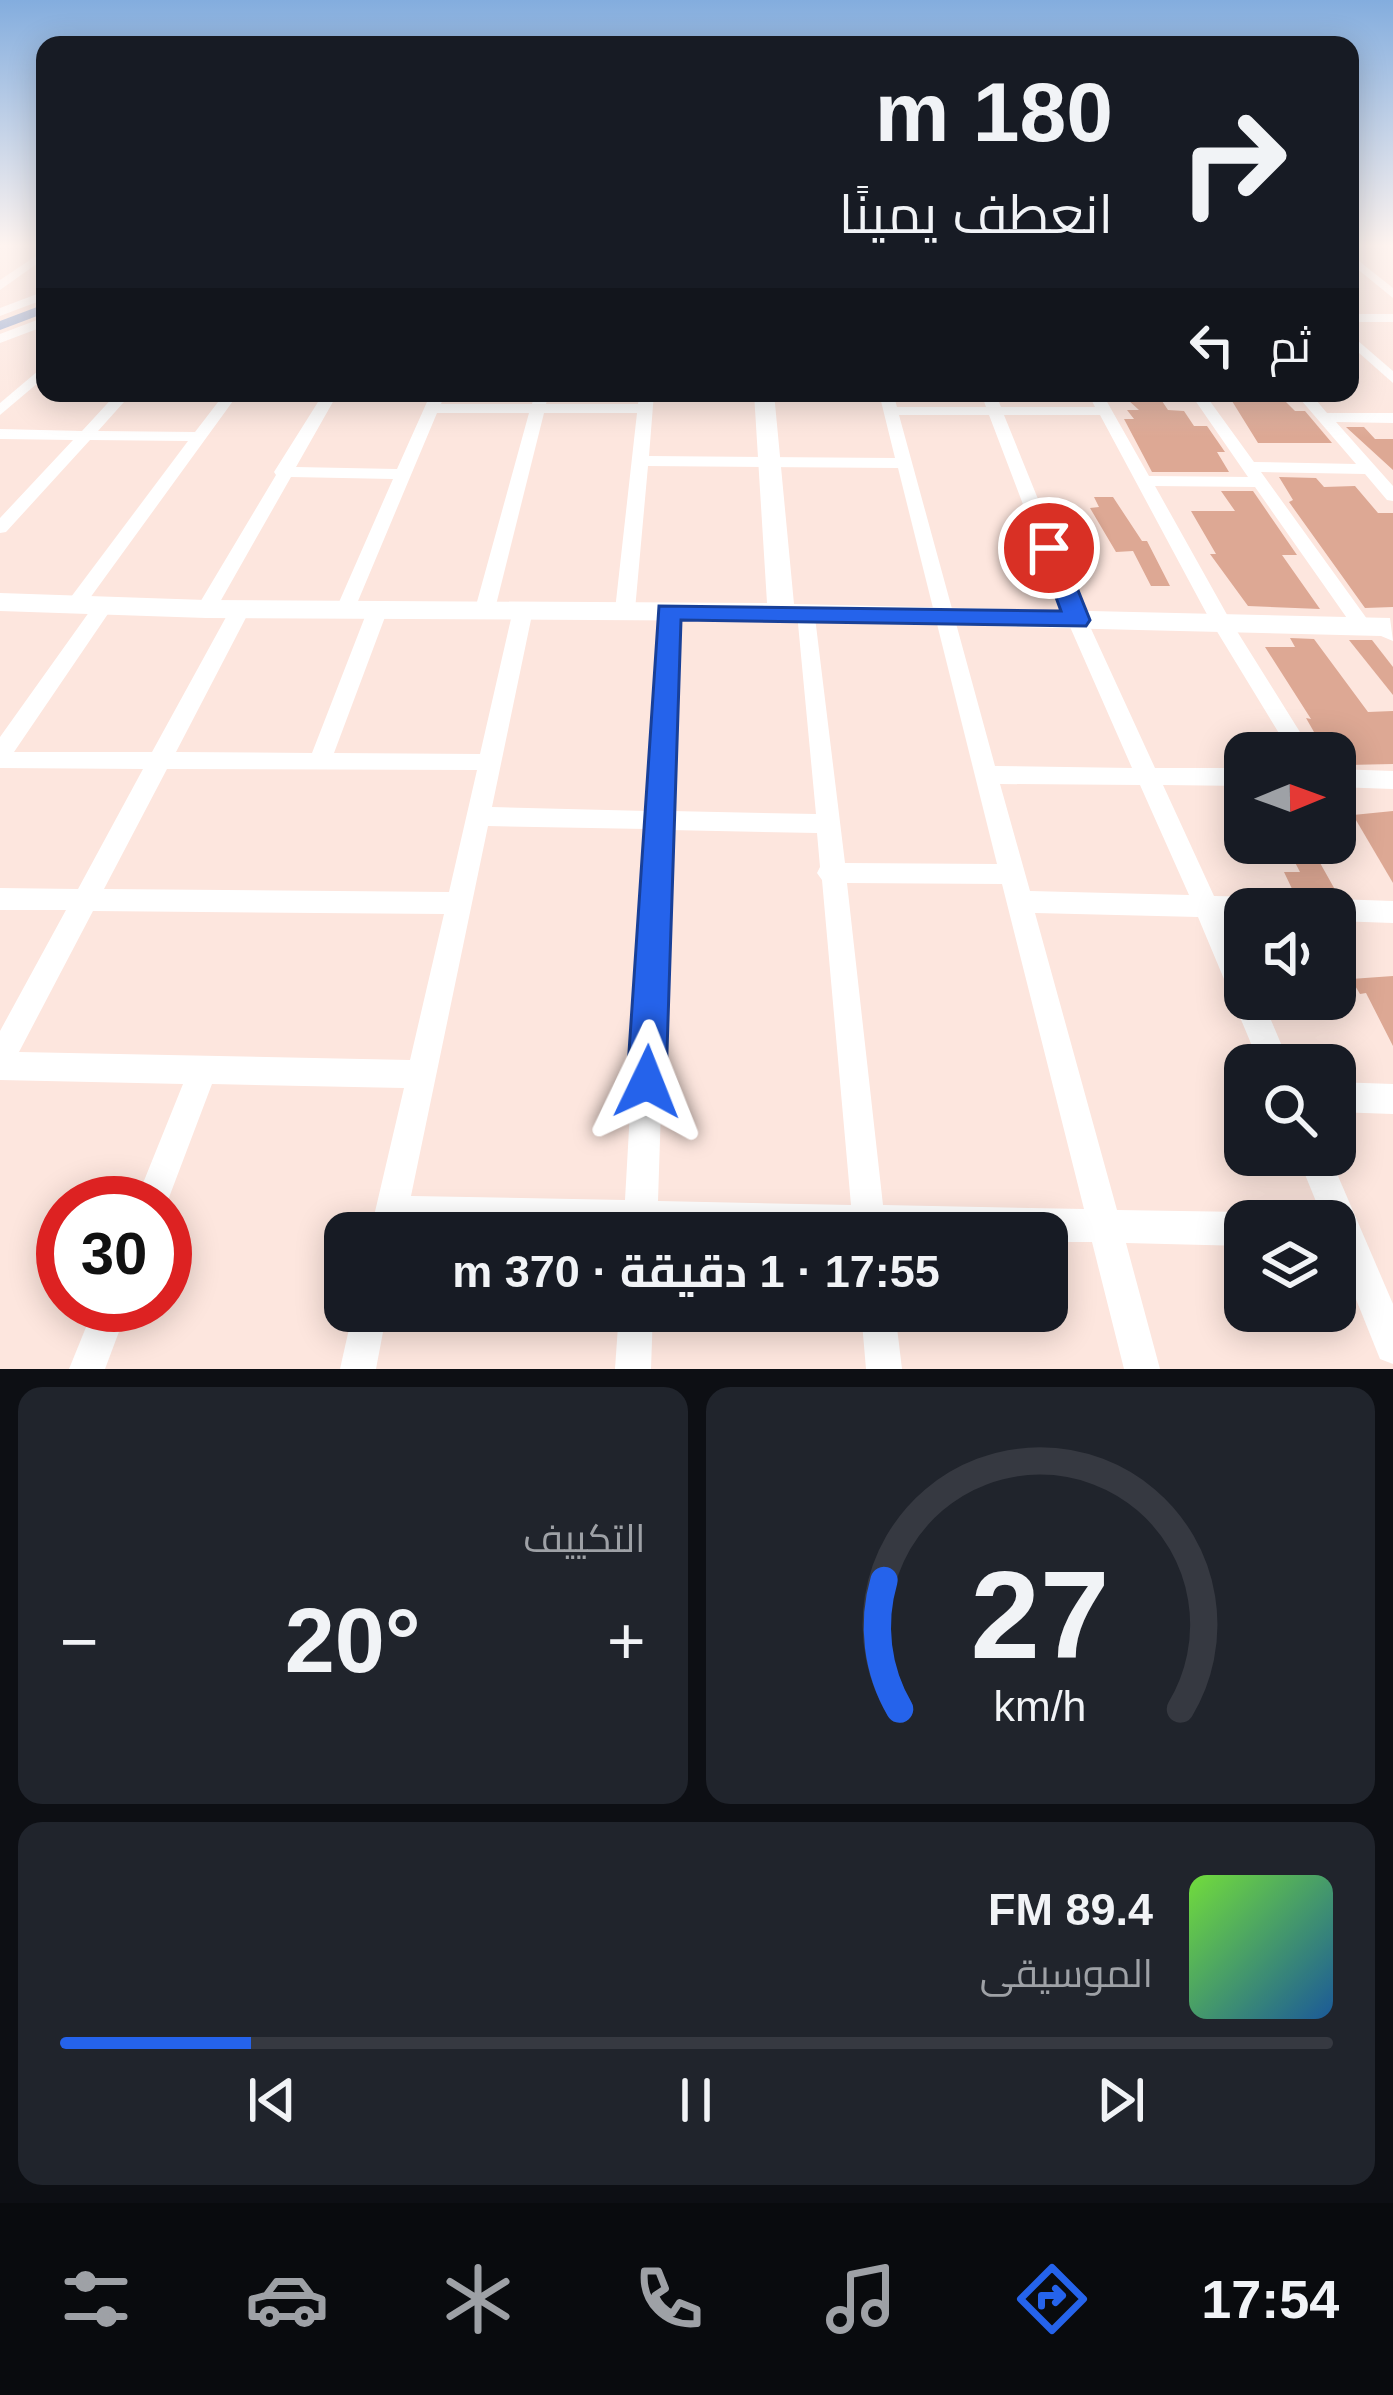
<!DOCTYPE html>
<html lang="ar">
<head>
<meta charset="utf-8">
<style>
	body { margin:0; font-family:Helvetica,Cairo,sans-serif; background:#20242c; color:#f1f3f6; direction:rtl; height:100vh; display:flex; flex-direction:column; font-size:45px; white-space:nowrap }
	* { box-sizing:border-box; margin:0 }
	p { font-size:39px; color:#9ea1a6 }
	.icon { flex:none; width:66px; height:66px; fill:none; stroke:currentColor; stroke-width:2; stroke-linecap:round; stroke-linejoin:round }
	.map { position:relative; height:1369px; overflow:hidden; direction:ltr }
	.panel { display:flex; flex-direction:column; gap:18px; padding:18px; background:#0d0f14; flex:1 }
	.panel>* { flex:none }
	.hud { position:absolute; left:36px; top:36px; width:1323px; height:366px; border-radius:24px; box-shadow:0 6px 30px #0003; direction:rtl; background:#171b24; color:#f1f3f6; overflow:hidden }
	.needle { width:78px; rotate:89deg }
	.controls { position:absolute; left:1224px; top:732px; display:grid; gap:24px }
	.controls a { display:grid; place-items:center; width:132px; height:132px; border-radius:24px; background:#171b24; box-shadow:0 6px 30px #0003; font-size:60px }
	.speed { position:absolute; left:36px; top:1176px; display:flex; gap:24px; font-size:60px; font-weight:700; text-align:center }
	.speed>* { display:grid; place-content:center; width:156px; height:156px; border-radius:50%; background:#171b24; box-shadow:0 6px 30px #0003; line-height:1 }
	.speed .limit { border:18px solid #d22; background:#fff; color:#111 }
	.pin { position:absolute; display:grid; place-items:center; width:102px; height:102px; color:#fff; margin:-51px; border:6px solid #fff; border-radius:50%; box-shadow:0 3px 12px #0007 }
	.me { position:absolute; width:132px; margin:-66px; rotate:2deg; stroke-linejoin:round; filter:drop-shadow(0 0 9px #0008) }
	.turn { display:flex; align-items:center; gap:42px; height:252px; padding:0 48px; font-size:54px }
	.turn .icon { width:156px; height:156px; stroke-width:2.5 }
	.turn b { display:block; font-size:84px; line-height:102px }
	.then { display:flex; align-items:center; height:114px; padding:0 48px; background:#0003; gap:24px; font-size:45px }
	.big { font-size:90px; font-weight:700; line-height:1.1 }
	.panel .card { flex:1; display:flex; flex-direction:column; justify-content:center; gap:18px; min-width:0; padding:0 42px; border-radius:24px; background:#20242c }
	.panel .dial { align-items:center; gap:0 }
	.dial svg { height:312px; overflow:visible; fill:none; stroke:#363941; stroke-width:7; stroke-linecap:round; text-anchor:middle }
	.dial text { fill:#f1f3f6; stroke:none }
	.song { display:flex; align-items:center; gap:36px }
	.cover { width:144px; height:144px; border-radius:18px; background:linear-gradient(135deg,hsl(100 70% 55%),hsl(210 70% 35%)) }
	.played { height:12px; border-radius:6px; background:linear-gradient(90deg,#2563eb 15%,#363941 15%) }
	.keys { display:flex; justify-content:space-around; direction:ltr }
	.heat { display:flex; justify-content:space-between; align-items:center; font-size:66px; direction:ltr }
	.panel .tiles { flex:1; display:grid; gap:18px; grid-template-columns:1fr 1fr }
	.card:last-child { grid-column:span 2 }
	.trip { position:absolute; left:324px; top:1212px; width:744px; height:120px; border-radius:24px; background:#171b24; box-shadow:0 6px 30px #0003; font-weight:700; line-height:120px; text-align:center; direction:rtl }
	.menu { display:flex; height:192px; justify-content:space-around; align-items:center; background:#090b0e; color:#9ea1a6 }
	.menu .icon { width:84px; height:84px }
	.menu .active { color:#2563eb }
	.menu b { font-size:54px; color:#f1f3f6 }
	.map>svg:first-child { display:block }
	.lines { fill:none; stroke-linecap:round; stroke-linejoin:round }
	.canal { fill:#8ba3ce; fill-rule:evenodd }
	.building { fill:#dda894 }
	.street { fill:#fff; fill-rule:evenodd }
	.secondary { fill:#fff; fill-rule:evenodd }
	.route { fill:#2563eb; stroke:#184099; stroke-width:3 }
</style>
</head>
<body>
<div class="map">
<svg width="1393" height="1369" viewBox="0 0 1393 1369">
	<rect width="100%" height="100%" fill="#fde6de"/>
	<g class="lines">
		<polygon class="canal" points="45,304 45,313 0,330 0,321"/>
	</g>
	<g class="building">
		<polygon points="1227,393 1277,393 1295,411 1305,411 1332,443 1258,443"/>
		<polygon points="1160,398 1168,410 1184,411 1194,426 1207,426 1225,452 1217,452 1229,472 1152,472 1124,419 1134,419 1127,410 1139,410 1128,400"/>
		<polygon points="1346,427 1364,427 1375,439 1393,439 1393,470"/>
		<polygon points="1279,477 1316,478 1324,487 1355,486 1378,513 1393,513 1393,607 1365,608 1289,502 1293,500"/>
		<polygon points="1221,491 1253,491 1297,555 1282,555 1320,609 1248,606 1210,554 1216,554 1191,511 1235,511"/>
		<polygon points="1094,497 1113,497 1142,541 1147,541 1170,586 1151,586 1133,551 1116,552 1090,508 1099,507"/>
		<polygon points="1290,638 1314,639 1368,712 1393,711 1393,764 1347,765 1339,753 1326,753 1306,718 1311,719 1265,647 1295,647"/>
		<polygon points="1349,640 1372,640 1393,667 1393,695"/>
		<polygon points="1393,811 1393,883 1353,815"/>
		<polygon points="1286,845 1310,845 1338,895 1294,893 1284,872 1300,872"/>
		<polygon points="1393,976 1393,1046 1366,993 1360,994 1351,979"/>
	</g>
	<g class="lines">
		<g class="street">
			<polygon points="45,250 45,258 0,290 0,280"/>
			<polygon points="1350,254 1393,288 1393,298 1350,263"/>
			<polygon points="45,291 45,299 0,316 0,308"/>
			<rect x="1350" y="314" width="43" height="8"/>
			<polygon points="45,317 45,326 0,343 0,334"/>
			<polygon points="1350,334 1393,371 1393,383 1350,345"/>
			<polygon points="45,365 45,377 0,415 0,403"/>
			<path d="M117 393H132L98 431 195 432 225 393H338L296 467 397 469 431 393H445L441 404H532L535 393H549L546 404H638L640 393H654L649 456 895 458 879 393H893L897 407H986L981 393H995L1001 407H1095L1088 393H1102L1149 476 1248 477 1190 393H1204L1254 462 1356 464 1295 393H1310L1327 413H1393V423L1336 422 1393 486V501L1387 500 1365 474 1261 472 1370 623 1373 627 1370 631H1356L1255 487 1155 486 1230 620 1313 753H1291L1210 620 1100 415H1004L1087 620 1155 768H1245V786L1163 785 1214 896 1302 898 1311 901 1315 909H1245V918H1225L1245 962V999H1262L1290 1065H1260L1198 917 1035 913 1117 1210 1245 1212 1258 1221H1245V1246L1126 1243 1160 1369H1124L1092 1242H1047V1233H623L404 1229V1233H370L404 1088 212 1084 165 1208V1203H135L183 1084 0 1080V1031L66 910H0V888L78 889 143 769 0 768V737L97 601 104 599 114 605 14 752H152L231 608 241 602 251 608 176 752 312 753 368 609 378 603 388 609 334 753 480 754 513 610 523 604 533 610 492 807 647 811 658 611 668 605 678 611 671 811 816 814 797 613 807 607 814 609 845 863 997 864 898 468 648 466 635 610 625 616 615 610 637 413H544L495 609 485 615 475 609 529 413H437L353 613 346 615 336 609 393 479 291 477 216 609 206 615 196 609 276 475 274 472 318 402 233 401 82 609H68L65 605 188 441 90 440 6 532 0 533V518L73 440 0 439V429L82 431ZM899 415H989L1067 620 1132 768 995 766ZM167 769 477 770 449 892 104 889ZM1000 784 1140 785 1189 895 1030 891ZM488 826 646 829 625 1200 411 1196ZM670 830 817 833 820 867 817 873 822 880 851 1205 658 1201ZM847 883 1002 884 1084 1209 883 1205ZM93 911 444 914 410 1060 19 1052Z"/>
			<polygon points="1335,769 1393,771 1393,789 1335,787"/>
			<polygon points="1335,899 1393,901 1393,923 1335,921 1335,909 1323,909 1326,902"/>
			<polygon points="1335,1082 1393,1084 1393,1114 1335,1112"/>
			<polygon points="1297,1155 1329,1155 1393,1304 1393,1364 1380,1359 1335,1247 1335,1221 1324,1221"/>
			<polygon points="95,1305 129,1305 105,1369 69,1369"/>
			<polygon points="353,1311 387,1311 376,1369 340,1369"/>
			<polygon points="619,1311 653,1311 651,1369 615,1369"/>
			<polygon points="861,1311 895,1311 902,1369 866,1369"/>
		</g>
		<polygon class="secondary" points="754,393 774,393 794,604 1390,618 1393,641 1381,636 781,621 206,618 0,611 0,593 206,600 767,603"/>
	</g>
	<linearGradient id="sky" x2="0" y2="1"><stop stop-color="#83adde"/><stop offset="0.56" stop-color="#fef4f0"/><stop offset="1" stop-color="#fef4f0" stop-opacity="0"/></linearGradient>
	<rect width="1393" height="438" fill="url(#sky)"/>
	<polygon class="route" points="1049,540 1061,548 1090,620 1086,626 681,620 666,1082 660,1096 647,1101 633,1096 627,1082 659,606 1061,611 1038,548"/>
</svg>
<div class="controls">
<a><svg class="needle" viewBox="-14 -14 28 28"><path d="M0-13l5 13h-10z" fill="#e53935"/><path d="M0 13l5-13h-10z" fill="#9ea1a6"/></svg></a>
<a><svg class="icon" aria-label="sound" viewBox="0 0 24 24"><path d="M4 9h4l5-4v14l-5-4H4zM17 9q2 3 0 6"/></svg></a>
<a><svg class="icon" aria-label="search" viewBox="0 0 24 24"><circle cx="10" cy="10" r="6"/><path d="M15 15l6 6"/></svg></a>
<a><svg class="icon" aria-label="layers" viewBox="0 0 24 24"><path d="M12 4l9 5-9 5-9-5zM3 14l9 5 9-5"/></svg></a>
</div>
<div class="speed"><div class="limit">30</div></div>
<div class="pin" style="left:1049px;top:548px;background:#d93025"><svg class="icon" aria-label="arrive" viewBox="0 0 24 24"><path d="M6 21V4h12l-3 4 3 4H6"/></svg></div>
<svg class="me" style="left:647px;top:1082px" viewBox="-20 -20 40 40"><path d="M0-17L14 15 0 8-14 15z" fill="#2563eb" stroke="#fff" stroke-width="4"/></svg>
<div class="trip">17:55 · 1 دقيقة · 370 m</div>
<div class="hud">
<div class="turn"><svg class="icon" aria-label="right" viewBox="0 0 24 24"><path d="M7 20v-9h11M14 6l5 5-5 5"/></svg><div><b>180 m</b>انعطف يمينًا</div></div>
<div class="then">ثم<svg class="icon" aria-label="left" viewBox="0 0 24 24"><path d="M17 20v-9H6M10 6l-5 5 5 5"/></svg></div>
</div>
</div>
<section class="panel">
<div class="tiles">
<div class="card dial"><svg viewBox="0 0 100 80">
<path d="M14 69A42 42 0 1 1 86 69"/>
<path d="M14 69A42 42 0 0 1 10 36" stroke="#2563eb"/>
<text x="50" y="56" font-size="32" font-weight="700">27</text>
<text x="50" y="72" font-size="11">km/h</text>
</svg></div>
<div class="card"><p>التكييف</p>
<div class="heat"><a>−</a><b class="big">20°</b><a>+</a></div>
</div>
<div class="card">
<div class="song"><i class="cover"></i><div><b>89.4 FM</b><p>الموسيقى</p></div></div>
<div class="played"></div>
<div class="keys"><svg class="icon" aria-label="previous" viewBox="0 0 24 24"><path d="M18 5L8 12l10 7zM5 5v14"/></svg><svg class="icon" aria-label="pause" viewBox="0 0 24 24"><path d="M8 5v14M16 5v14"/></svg><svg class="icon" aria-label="next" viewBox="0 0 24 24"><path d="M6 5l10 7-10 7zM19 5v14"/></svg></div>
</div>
</div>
</section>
<nav class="menu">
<b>17:54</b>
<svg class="icon active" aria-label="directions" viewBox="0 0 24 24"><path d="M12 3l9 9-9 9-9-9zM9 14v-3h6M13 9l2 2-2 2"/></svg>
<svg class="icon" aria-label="music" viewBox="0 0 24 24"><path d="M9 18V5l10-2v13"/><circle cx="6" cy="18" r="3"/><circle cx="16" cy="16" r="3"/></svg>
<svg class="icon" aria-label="phone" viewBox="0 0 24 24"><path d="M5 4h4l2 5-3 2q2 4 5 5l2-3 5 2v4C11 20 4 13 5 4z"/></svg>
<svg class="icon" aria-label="climate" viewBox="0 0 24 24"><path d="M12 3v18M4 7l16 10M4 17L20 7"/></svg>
<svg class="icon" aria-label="car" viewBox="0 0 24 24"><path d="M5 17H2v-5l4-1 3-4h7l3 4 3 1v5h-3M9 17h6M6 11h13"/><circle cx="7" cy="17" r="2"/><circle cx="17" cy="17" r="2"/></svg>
<svg class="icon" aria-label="filters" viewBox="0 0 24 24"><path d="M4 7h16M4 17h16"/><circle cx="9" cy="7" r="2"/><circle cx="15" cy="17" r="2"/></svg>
</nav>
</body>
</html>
